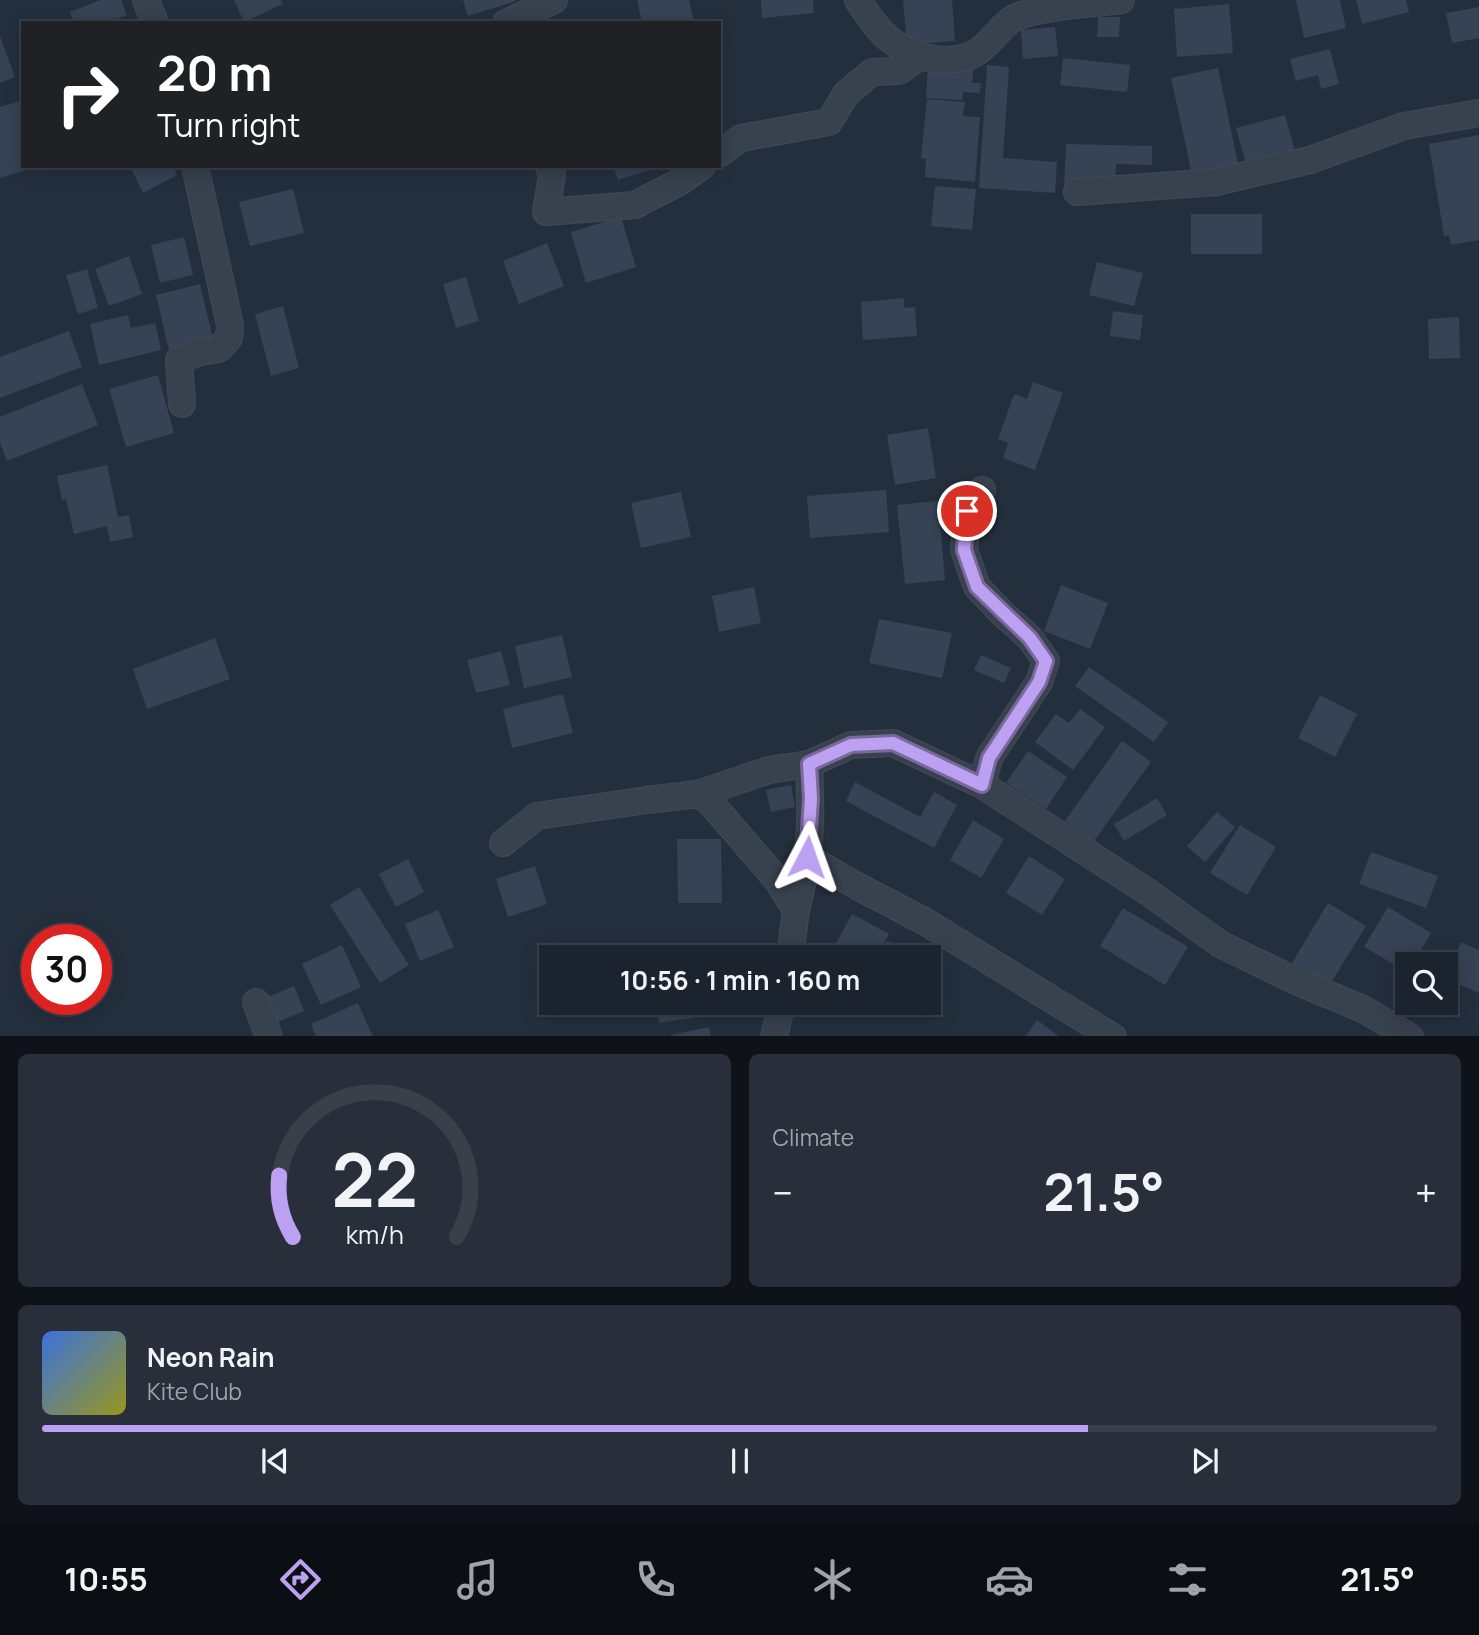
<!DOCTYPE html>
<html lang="en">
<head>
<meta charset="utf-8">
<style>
	body { margin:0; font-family:Manrope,sans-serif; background:#282f3a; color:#f1f3f6; height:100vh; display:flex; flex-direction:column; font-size:26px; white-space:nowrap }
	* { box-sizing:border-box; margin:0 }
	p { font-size:23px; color:#a0a4aa }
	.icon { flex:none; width:38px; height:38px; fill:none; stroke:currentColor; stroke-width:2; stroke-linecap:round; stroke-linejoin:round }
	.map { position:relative; height:1036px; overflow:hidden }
	.details { display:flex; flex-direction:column; gap:18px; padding:18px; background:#0f1319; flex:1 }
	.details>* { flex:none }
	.hud { position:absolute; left:21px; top:21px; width:700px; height:147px; border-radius:0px; box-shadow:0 4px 18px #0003,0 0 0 2px #39404a; background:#202124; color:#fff; overflow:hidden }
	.fabs { position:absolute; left:1395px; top:952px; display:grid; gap:14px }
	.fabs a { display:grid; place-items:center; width:63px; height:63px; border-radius:0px; background:#1b232e; box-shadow:0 4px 18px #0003,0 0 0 2px #39404a; font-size:35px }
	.speed { position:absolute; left:21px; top:924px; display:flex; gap:14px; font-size:35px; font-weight:700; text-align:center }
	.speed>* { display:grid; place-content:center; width:91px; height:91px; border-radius:50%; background:#1b232e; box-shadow:0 4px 18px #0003,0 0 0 2px #39404a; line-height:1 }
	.speed .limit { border:10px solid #d22; background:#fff; color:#111 }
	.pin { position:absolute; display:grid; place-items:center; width:60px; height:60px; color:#fff; margin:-30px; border:4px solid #fff; border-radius:50%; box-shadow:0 2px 7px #0007 }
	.me { position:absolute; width:77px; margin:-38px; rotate:4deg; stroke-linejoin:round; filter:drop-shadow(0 0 5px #0008) }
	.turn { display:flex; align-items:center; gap:24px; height:147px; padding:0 21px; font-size:32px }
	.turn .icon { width:91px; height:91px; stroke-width:2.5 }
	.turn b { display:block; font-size:49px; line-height:60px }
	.big { font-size:52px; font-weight:700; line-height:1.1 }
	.details .tile { flex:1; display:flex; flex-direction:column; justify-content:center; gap:10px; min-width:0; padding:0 24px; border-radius:10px; background:#282f3a }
	.details .dial { align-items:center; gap:0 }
	.dial svg { height:182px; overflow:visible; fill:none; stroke:#39404a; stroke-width:7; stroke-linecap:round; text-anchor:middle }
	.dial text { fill:#f1f3f6; stroke:none }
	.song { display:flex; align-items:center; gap:21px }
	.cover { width:84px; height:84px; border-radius:10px; background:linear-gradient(135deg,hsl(220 70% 55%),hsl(60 70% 35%)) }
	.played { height:7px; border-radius:4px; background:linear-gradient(90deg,#bca0f2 75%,#39404a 75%) }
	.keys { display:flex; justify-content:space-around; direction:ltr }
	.heat { display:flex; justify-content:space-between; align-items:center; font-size:38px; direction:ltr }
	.details .tiles { flex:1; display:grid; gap:18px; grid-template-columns:1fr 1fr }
	.tile:last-child { grid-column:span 2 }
	.trip { position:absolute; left:539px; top:945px; width:402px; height:70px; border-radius:0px; background:#1b232e; box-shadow:0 4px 18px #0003,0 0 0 2px #39404a; font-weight:700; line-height:70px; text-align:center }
	.dock { display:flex; height:112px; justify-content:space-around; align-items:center; background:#0b0e12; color:#a0a4aa }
	.dock .icon { width:49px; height:49px }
	.dock .current { color:#bca0f2 }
	.dock b { font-size:32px; color:#f1f3f6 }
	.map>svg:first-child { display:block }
	.building { fill:#364354 }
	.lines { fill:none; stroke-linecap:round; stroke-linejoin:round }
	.minor-casing { stroke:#414a57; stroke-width:28 }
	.minor { stroke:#38414e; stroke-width:26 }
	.route-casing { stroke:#7a689d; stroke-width:18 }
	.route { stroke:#bca0f2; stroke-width:12 }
</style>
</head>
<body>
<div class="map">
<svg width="1479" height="1037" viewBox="0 0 1479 1037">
	<rect width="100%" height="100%" fill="#242f3e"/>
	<g class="building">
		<polygon points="101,0 121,0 127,15 107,23 74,23 70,12"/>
		<polygon points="234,0 281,0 283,4 244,22"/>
		<polygon points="463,0 516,0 516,1 468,16"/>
		<polygon points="637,0 689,0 694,23 642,23"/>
		<polygon points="761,0 813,0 814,13 762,18"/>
		<polygon points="903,0 952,0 955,41 907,45"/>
		<polygon points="1296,0 1340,0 1346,28 1304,38"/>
		<polygon points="1356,0 1406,0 1409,12 1362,24"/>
		<polygon points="1229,4 1233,53 1177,57 1174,9"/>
		<polygon points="1479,7 1479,38 1452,43 1446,13"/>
		<polygon points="1098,17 1120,17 1119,37 1097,37"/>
		<polygon points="1055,27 1058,56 1023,59 1021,30"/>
		<polygon points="0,36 15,77 0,83"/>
		<polygon points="1330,49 1339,84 1321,89 1318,75 1296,81 1290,59"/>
		<polygon points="1063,58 1130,65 1127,92 1060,85"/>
		<polygon points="987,65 1009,67 1003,158 1057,162 1055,193 979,188"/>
		<polygon points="928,66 974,66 972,83 981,83 980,93 963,92 962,100 926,98"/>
		<polygon points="1218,68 1239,168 1193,179 1171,78"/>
		<polygon points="927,99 965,102 963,116 980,117 975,182 925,177 926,159 921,158"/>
		<polygon points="23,100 23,166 36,167 0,178 0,107"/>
		<polygon points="1285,115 1297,158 1248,171 1236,128"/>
		<polygon points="1479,135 1479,240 1451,245 1449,235 1444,236 1429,144"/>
		<polygon points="1066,144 1152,146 1152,165 1116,164 1115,189 1064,188"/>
		<polygon points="130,166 172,166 177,175 143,193"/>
		<polygon points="613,166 658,166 659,167 618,180"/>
		<polygon points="935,186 976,189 972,230 931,226"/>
		<polygon points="293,189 304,233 250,246 239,202"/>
		<rect x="1191" y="214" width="71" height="40"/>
		<polygon points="621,217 636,267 586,283 571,232"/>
		<polygon points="184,237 193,275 160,283 151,245"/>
		<polygon points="547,243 564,286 519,304 503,261"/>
		<polygon points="129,256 142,294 109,306 95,269"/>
		<polygon points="1097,262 1143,273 1134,306 1089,295"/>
		<polygon points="87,269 98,308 78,314 66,275"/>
		<polygon points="466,277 479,321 456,328 443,284"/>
		<polygon points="200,284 213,339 169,350 156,295"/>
		<polygon points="904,298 904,308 915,307 917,336 863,340 861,302"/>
		<polygon points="283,306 299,368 271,376 255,314"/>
		<polygon points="1113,311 1143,315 1140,340 1110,336"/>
		<polygon points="128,315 131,328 155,323 161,350 99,365 90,324"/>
		<polygon points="1459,317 1460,358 1429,359 1428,319"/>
		<polygon points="69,331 82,367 0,398 0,357"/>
		<polygon points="158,375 174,433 126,447 109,389"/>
		<polygon points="1033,382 1063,393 1035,470 1003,458 1008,443 998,439 1014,394 1027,399"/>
		<polygon points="82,384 98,425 7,461 0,443 0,417"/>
		<polygon points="928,428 936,478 895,485 887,435"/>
		<polygon points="107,465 118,517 129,515 133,537 110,542 107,526 74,534 66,499 62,500 57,476"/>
		<polygon points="886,490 889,532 810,538 807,496"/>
		<polygon points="681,492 691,537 641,548 631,503"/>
		<polygon points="938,501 945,580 905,584 897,505"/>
		<polygon points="1061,585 1108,603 1090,649 1044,631"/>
		<polygon points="754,587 761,623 719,632 712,596"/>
		<polygon points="879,619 952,633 942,678 869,663"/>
		<polygon points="562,635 572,677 524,688 515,646"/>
		<polygon points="215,638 230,679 147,709 133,669"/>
		<polygon points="501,651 510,685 476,693 467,660"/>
		<polygon points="981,655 1011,668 1004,683 974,670"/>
		<polygon points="1089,667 1168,722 1154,742 1075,686"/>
		<polygon points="563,694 573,733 512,748 503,709"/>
		<polygon points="1320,695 1357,714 1335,757 1298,738"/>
		<polygon points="1080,709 1105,727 1073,770 1035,742 1056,714 1069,723"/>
		<polygon points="1122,741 1151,762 1094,841 1065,821"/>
		<polygon points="1028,751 1067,777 1046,809 1006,783"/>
		<polygon points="855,782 920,817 934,792 957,805 934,848 846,801"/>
		<polygon points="791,785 795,807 771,812 766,790"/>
		<polygon points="1157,798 1167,815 1124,841 1114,824"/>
		<polygon points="1217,812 1235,827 1205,862 1187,846"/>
		<polygon points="973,820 1004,839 981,878 950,860"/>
		<polygon points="1240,825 1276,847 1247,895 1210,873"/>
		<polygon points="677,839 721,839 722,903 678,903"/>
		<polygon points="1371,852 1438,876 1426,908 1359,884"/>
		<polygon points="1029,856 1065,879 1042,915 1006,893"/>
		<polygon points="408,859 424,892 396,907 379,874"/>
		<polygon points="535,866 547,904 508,917 496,879"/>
		<polygon points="359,887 409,965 380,983 330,905"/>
		<polygon points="1328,903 1366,926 1329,986 1292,963"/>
		<polygon points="1388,907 1431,933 1413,964 1407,964 1407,972 1364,947"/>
		<polygon points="1123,908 1188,947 1165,985 1100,946"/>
		<polygon points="438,910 454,947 420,961 405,924"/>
		<polygon points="852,914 889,934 876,957 843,957 832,951"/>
		<polygon points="886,941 917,950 914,957 881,957"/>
		<polygon points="1461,942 1479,950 1479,993 1446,979"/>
		<polygon points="342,945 361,987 321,1005 302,964"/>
		<polygon points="294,986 304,1011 266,1027 256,1002"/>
		<polygon points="358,1003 373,1037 316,1037 311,1024"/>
		<polygon points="656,1003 762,1003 763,1007 659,1023"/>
		<polygon points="1037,1020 1060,1037 1025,1037"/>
		<polygon points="709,1027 711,1037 671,1037 671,1035"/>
	</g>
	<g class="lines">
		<g class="minor-casing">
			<g id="minor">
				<polyline points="146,0 155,23"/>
				<path d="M858 0C866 13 876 28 888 38 910 57 946 67 974 54 989 46 1001 25 1014 18 1040 6 1091 4 1121 0"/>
				<polyline points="506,23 554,0"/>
				<polyline points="719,154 741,138 829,122 846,94 872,72 899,71 919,57"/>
				<polyline points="549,166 552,175 546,212 635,205 681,181 702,166"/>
				<polyline points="1077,192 1216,182 1310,160 1404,126 1479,113"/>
				<polyline points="182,404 179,360 200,352 219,349 229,338 230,325 195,166"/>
				<polyline points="982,490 967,511 964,550 977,587 1004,615 1030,638 1046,661 1039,682 989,758 982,785 1148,892 1220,944 1298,982 1363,1009 1410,1037"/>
				<polyline points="698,794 769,770 809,764 851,745 893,743 982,785"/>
				<polyline points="503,843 537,816 647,800 698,794 710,802 778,881 796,910 790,957"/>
				<polyline points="807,857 857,886 924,921 1113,1037"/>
				<path d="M796 910C800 893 805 875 807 857 812 826 810 795 809 764"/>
				<polyline points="256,1002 269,1037"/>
				<polyline points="774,1037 782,1003"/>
			</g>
		</g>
		<use href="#minor" class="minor"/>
	</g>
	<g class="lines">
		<g class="route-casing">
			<polyline id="route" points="807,857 811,799 809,764 851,745 893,743 982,785 989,758 1039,682 1046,661 1030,638 977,587 964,550 967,511"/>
		</g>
		<use href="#route" class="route"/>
	</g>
</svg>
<div class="fabs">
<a><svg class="icon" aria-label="search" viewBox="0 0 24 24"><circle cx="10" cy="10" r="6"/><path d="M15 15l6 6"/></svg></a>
</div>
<div class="speed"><div class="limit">30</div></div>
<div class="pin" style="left:967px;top:511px;background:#d93025"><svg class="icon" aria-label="arrive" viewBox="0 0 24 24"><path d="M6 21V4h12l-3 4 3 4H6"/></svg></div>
<svg class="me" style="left:807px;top:857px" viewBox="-20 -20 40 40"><path d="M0-17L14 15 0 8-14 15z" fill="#bca0f2" stroke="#fff" stroke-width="4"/></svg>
<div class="trip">10:56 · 1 min · 160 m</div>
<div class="hud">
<div class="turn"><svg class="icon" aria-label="right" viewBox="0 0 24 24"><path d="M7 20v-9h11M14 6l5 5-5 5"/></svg><div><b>20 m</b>Turn right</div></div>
</div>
</div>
<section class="details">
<div class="tiles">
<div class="tile dial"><svg viewBox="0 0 100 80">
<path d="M14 69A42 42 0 1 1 86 69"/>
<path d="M14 69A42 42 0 0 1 8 42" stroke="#bca0f2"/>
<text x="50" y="56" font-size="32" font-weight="700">22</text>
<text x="50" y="72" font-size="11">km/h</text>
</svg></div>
<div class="tile"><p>Climate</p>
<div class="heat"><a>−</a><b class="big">21.5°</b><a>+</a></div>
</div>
<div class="tile">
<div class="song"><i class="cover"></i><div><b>Neon Rain</b><p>Kite Club</p></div></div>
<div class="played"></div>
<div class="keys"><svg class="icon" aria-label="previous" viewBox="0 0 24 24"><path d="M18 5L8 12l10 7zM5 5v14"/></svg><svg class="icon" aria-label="pause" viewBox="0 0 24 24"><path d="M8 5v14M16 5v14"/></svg><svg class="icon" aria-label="next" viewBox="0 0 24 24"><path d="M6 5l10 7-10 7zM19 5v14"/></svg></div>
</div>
</div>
</section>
<nav class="dock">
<b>10:55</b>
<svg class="icon current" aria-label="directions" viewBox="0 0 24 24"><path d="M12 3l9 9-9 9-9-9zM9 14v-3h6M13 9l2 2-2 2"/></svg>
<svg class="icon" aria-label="music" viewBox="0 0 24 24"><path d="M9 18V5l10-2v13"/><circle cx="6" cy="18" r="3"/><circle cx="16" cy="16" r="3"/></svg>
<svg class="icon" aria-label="phone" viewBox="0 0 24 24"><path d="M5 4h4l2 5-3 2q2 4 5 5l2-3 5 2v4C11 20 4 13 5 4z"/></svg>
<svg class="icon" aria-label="climate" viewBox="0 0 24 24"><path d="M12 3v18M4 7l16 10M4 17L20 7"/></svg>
<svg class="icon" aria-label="car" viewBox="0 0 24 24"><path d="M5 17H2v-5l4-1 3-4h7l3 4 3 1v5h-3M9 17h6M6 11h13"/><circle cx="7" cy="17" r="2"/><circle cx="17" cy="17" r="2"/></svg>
<svg class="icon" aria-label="filters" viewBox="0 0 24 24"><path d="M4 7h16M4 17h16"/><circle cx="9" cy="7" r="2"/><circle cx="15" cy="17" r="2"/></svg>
<b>21.5°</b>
</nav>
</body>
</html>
